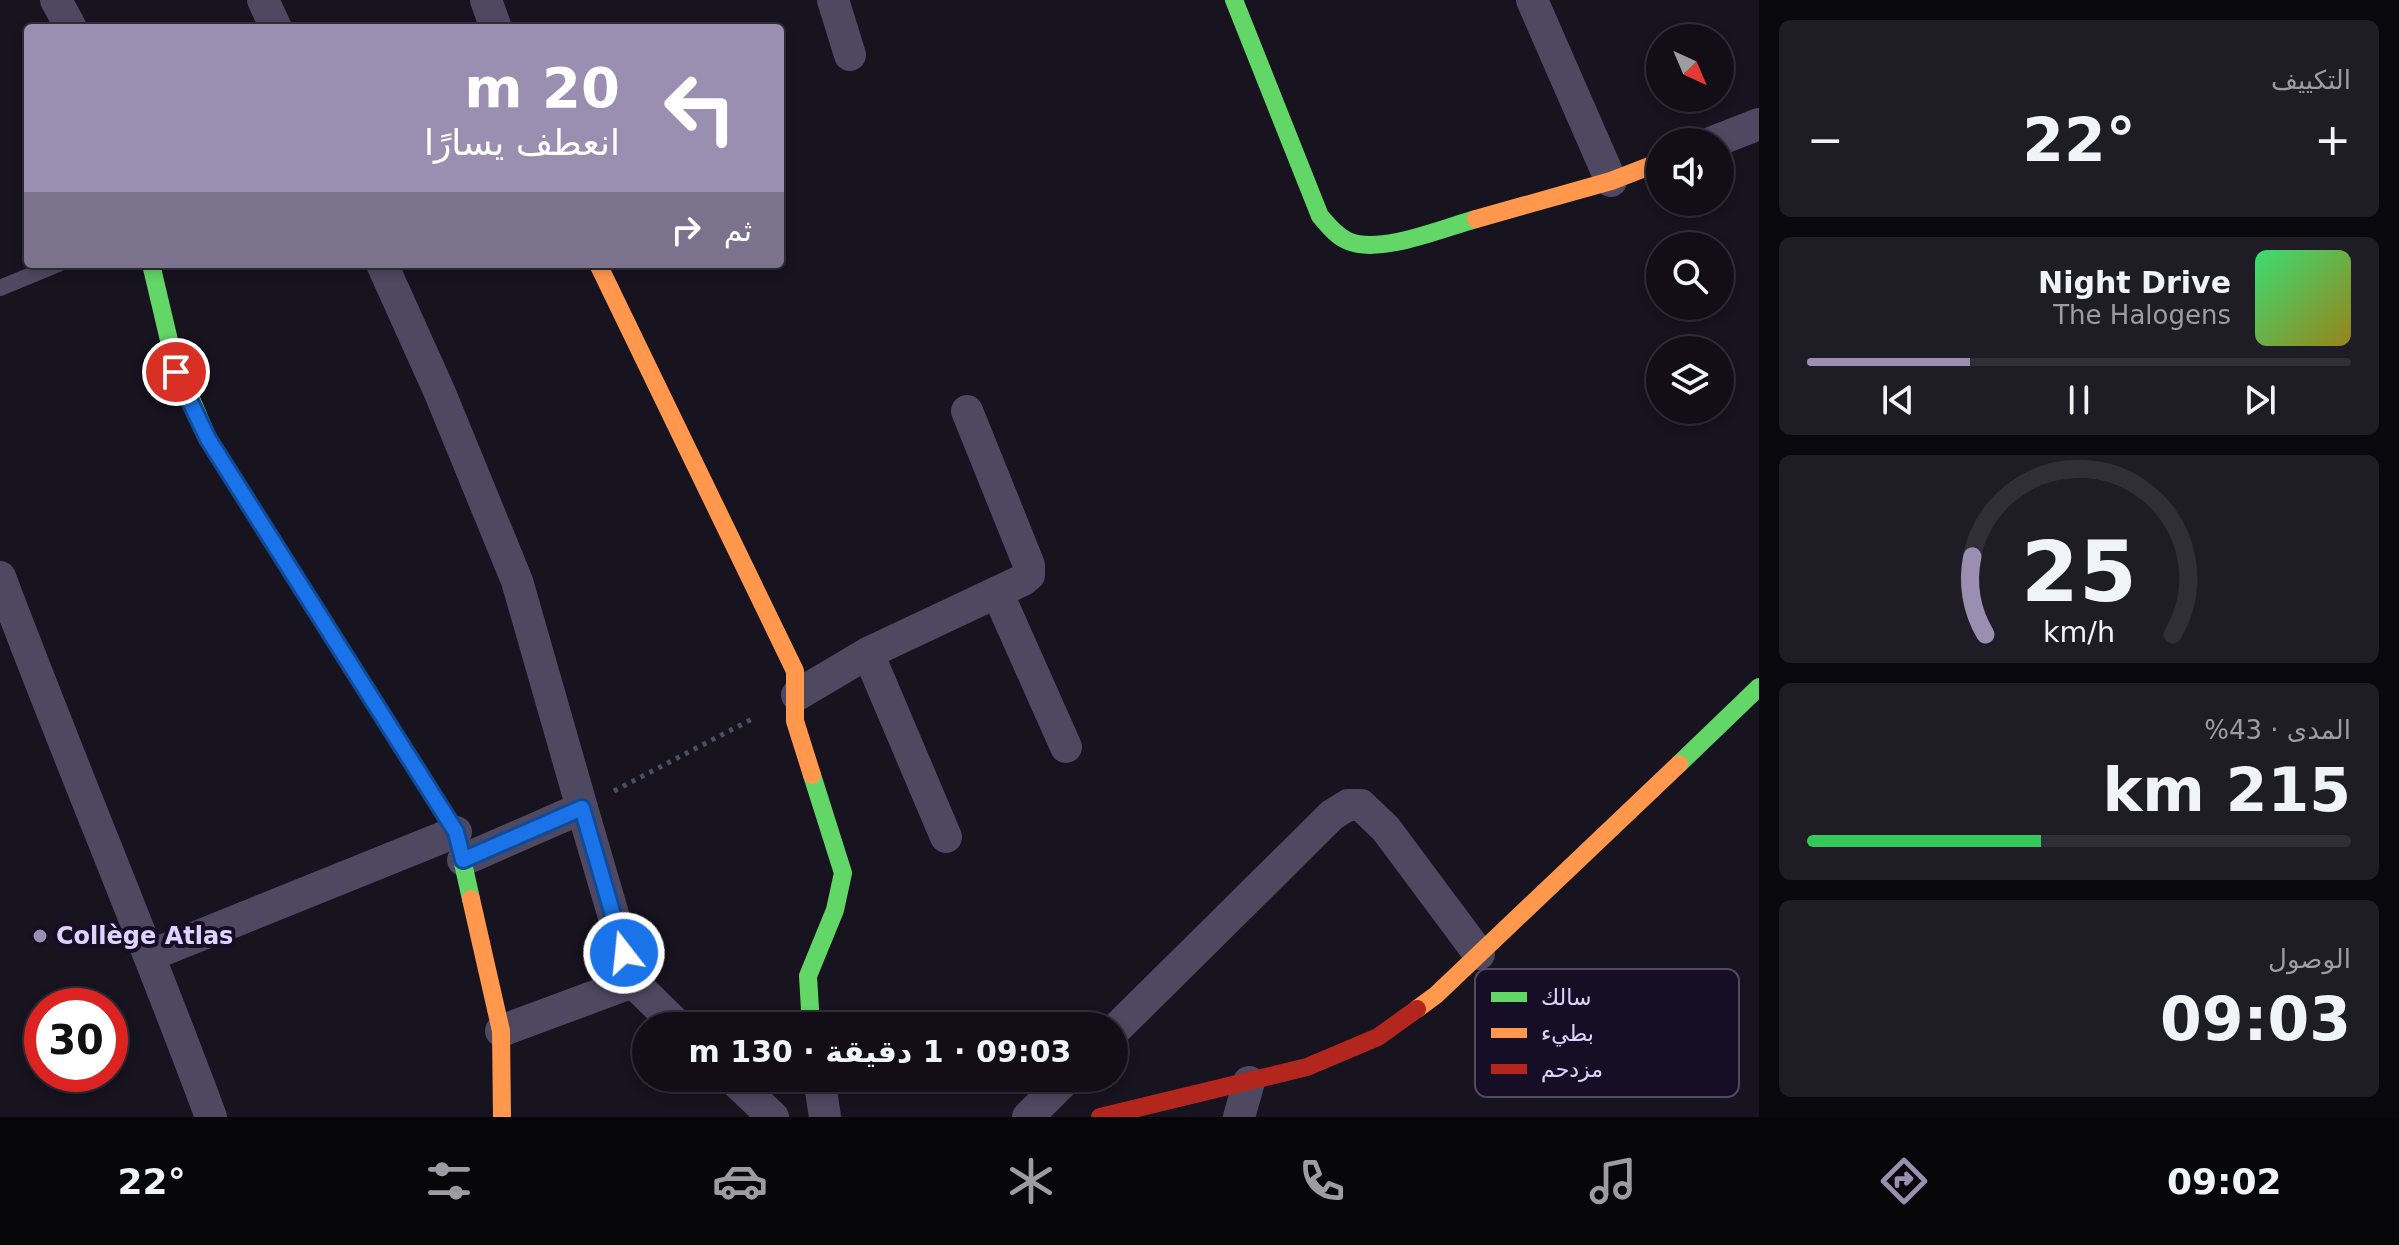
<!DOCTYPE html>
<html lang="ar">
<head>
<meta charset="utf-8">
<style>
	body { margin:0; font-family:"DejaVu Sans","Noto Naskh Arabic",sans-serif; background:#1e1c24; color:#f1f3f6; direction:rtl; height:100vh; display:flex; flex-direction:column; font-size:30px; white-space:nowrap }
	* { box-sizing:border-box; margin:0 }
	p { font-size:26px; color:#9c9ca1 }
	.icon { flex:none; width:44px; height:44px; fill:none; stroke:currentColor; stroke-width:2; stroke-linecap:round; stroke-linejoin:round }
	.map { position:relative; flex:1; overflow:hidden; direction:ltr }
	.side { display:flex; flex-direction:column; gap:20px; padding:20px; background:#09080d; width:640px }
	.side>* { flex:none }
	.guide { position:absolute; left:24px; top:24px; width:760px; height:244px; border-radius:8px; box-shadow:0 4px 12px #0003,0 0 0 2px #302e36; direction:rtl; background:#9a8fb1; color:#fff; overflow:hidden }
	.needle { width:52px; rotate:136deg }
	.controls { position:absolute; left:1646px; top:24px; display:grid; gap:16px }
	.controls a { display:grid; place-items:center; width:88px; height:88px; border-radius:50%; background:#110e17; box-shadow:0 4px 12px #0003,0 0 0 2px #302e36; font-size:40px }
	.speed { position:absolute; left:24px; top:988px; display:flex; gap:16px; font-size:40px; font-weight:700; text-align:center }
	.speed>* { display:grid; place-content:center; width:104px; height:104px; border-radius:50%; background:#110e17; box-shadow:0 4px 12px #0003,0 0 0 2px #302e36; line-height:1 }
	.speed .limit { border:12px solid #d22; background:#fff; color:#111 }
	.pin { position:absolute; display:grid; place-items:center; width:68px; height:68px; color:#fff; margin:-34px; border:4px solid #fff; border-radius:50%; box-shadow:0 2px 8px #0007 }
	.me { position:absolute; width:88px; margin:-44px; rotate:344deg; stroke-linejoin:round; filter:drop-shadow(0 0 6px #0008) }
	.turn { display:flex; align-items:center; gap:28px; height:168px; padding:0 32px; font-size:36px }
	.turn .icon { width:104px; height:104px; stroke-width:2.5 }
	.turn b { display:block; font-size:56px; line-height:68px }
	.then { display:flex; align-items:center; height:76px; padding:0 32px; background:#0003; gap:16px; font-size:30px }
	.big { font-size:60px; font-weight:600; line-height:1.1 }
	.side .tile { flex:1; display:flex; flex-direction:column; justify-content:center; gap:12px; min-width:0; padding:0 28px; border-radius:12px; background:#1e1c24 }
	.side .dial { align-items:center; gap:0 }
	.dial svg { height:208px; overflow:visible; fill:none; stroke:#302e36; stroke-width:7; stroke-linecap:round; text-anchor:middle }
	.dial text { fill:#f1f3f6; stroke:none }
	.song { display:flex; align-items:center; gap:24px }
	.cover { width:96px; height:96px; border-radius:12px; background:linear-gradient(135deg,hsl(140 70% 55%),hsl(50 70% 35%)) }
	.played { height:8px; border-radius:4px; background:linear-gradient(90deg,#9a8fb1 30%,#302e36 30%) }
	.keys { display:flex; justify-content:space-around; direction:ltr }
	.heat { display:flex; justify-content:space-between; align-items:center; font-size:44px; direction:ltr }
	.charge { height:12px; border-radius:6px; background:linear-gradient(90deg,#34c759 43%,#302e36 0) }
	.trip { position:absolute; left:632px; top:1012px; width:496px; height:80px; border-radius:40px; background:#110e17; box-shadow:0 4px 12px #0003,0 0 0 2px #302e36; font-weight:600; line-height:80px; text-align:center; direction:rtl }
	.menu { display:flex; height:128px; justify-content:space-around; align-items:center; background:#070609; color:#9c9ca1 }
	.menu .icon { width:56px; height:56px }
	.menu .on { color:#9a8fb1 }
	.menu b { font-size:36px; color:#f1f3f6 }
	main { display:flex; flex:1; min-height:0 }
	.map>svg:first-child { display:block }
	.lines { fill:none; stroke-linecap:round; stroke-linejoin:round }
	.path { stroke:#495161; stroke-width:5; stroke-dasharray:4 6; stroke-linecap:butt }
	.lane { stroke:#4e4860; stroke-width:16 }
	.street { stroke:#4e4860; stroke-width:32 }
	.fast { stroke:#63d668; stroke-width:18 }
	.slow { stroke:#ff974d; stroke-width:18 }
	.jam { stroke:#b3261e; stroke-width:18 }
	.route-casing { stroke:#114b97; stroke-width:20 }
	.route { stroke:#1a73e8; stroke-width:14 }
	.poi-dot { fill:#9a8fb1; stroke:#160e24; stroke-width:3 }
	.labels { text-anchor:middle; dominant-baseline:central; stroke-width:8; stroke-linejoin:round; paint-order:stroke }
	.poi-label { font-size:24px; font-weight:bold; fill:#e0d2ff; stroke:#160e24; text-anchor:start }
	.key { fill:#160e24; stroke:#534966; stroke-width:2 }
	.key-label { font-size:22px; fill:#e0d2ff }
</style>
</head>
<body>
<main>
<section class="side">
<div class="tile"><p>التكييف</p>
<div class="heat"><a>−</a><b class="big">22°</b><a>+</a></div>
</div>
<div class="tile">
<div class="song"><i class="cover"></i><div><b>Night Drive</b><p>The Halogens</p></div></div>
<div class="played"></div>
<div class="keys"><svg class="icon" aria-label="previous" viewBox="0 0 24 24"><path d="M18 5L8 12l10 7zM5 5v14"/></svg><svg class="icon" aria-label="pause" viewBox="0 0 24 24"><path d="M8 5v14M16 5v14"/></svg><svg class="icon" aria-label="next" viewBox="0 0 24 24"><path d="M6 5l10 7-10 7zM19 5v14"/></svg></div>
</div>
<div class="tile dial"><svg viewBox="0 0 100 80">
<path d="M14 69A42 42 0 1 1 86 69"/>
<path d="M14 69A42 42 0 0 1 9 39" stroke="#9a8fb1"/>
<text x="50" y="56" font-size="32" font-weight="700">25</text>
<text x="50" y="72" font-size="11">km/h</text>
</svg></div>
<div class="tile"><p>المدى · 43%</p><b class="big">215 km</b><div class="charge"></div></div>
<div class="tile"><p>الوصول</p><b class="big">09:03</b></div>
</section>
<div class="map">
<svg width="1759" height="1117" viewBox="0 0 1759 1117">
	<rect width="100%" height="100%" fill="#17131f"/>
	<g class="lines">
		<polyline class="path" points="614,791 754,718"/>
		<polyline class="lane" points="0,288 58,264"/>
		<g class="street">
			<polyline points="56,0 71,28"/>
			<polyline points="263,0 276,28"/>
			<polyline points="486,0 496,28"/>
			<polyline points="833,0 850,55"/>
			<polyline points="1532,0 1611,181"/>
			<polyline points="1713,142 1759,124"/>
			<polyline points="382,264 440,393 517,581 582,808"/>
			<path d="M0 577C68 758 144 936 211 1117"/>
			<polyline points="997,592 1066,747"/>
			<polyline points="868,653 946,837"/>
			<polyline points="797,695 868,653 1023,580 1029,575 1029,565 967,411"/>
			<polyline points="463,860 582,808 633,982"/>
			<polyline points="151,955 456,832"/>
			<polyline points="501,1031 633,982 678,1026"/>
			<polyline points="1114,1031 1332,815 1348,805 1361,805 1386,829 1479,954"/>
			<polyline points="732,1078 773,1117"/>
			<polyline points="819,1078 825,1117"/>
			<polyline points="1028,1117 1067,1078"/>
			<polyline points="1239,1117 1249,1082"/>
		</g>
		<g class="fast">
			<path d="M1234 0 1320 216C1328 225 1336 236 1348 241 1380 255 1443 228 1476 219"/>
			<polyline points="151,264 172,353 208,439 456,832 471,899"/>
			<polyline points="1679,764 1759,687"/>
			<polyline points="811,1026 808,976 835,910 843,873 812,775"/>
		</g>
		<g class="slow">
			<polyline points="1476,219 1611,181 1660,162"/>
			<polyline points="598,264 795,671 795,721 812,775"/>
			<polyline points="471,899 501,1031 502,1117"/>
			<polyline points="1417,1009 1436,995 1679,764"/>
		</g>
		<polyline class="jam" points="1100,1117 1307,1067 1378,1037 1417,1009"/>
	</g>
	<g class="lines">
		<g class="route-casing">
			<polyline id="route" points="176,372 208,439 456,832 463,860 582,808 624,953"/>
		</g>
		<use href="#route" class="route"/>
	</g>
	<circle class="poi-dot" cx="40" cy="936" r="8"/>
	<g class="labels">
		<g class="poi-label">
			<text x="56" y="936">Collège Atlas</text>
		</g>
	</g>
	<rect x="1475" y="969" width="264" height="128" rx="12" class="key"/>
	<rect x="1491" y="992" width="36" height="10" fill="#63d668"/>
	<rect x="1491" y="1028" width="36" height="10" fill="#ff974d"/>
	<rect x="1491" y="1064" width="36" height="10" fill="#b3261e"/>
	<g class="key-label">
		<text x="1541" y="1005">سالك</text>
		<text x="1541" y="1041">بطيء</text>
		<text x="1541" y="1077">مزدحم</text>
	</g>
</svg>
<div class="controls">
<a><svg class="needle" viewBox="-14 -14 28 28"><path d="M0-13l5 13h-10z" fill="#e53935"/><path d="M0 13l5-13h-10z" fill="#9c9ca1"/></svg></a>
<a><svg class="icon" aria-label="sound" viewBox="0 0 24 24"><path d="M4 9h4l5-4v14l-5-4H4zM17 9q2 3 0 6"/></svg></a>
<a><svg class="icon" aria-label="search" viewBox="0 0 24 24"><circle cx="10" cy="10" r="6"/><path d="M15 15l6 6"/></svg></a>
<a><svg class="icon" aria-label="layers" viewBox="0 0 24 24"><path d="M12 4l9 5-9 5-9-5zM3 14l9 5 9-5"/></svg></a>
</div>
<div class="speed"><div class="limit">30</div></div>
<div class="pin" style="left:176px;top:372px;background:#d93025"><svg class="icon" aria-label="arrive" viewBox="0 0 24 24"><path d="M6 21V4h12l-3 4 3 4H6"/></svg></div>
<svg class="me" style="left:624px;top:953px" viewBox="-20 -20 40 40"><circle r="17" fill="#1a73e8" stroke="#fff" stroke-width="3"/><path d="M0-11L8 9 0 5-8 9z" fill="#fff"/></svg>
<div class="trip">09:03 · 1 دقيقة · 130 m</div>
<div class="guide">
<div class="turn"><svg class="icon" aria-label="left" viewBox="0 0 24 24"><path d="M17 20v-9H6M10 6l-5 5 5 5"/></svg><div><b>20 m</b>انعطف يسارًا</div></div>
<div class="then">ثم<svg class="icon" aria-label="right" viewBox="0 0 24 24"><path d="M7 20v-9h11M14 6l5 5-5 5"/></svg></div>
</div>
</div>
</main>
<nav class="menu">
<b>09:02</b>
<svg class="icon on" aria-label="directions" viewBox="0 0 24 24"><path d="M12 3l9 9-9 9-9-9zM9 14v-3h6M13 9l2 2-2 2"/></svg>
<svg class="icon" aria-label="music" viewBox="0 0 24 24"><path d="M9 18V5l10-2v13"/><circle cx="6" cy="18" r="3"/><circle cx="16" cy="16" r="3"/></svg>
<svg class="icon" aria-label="phone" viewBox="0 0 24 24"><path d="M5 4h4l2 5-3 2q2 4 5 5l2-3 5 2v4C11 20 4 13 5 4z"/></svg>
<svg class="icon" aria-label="climate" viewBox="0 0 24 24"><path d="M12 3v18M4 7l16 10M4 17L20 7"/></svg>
<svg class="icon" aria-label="car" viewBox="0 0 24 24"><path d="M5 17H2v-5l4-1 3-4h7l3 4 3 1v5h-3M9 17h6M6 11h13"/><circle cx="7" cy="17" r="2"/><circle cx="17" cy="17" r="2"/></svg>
<svg class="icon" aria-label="filters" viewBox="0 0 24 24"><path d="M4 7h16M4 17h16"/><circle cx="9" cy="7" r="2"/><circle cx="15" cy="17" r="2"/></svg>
<b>22°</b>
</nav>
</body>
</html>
